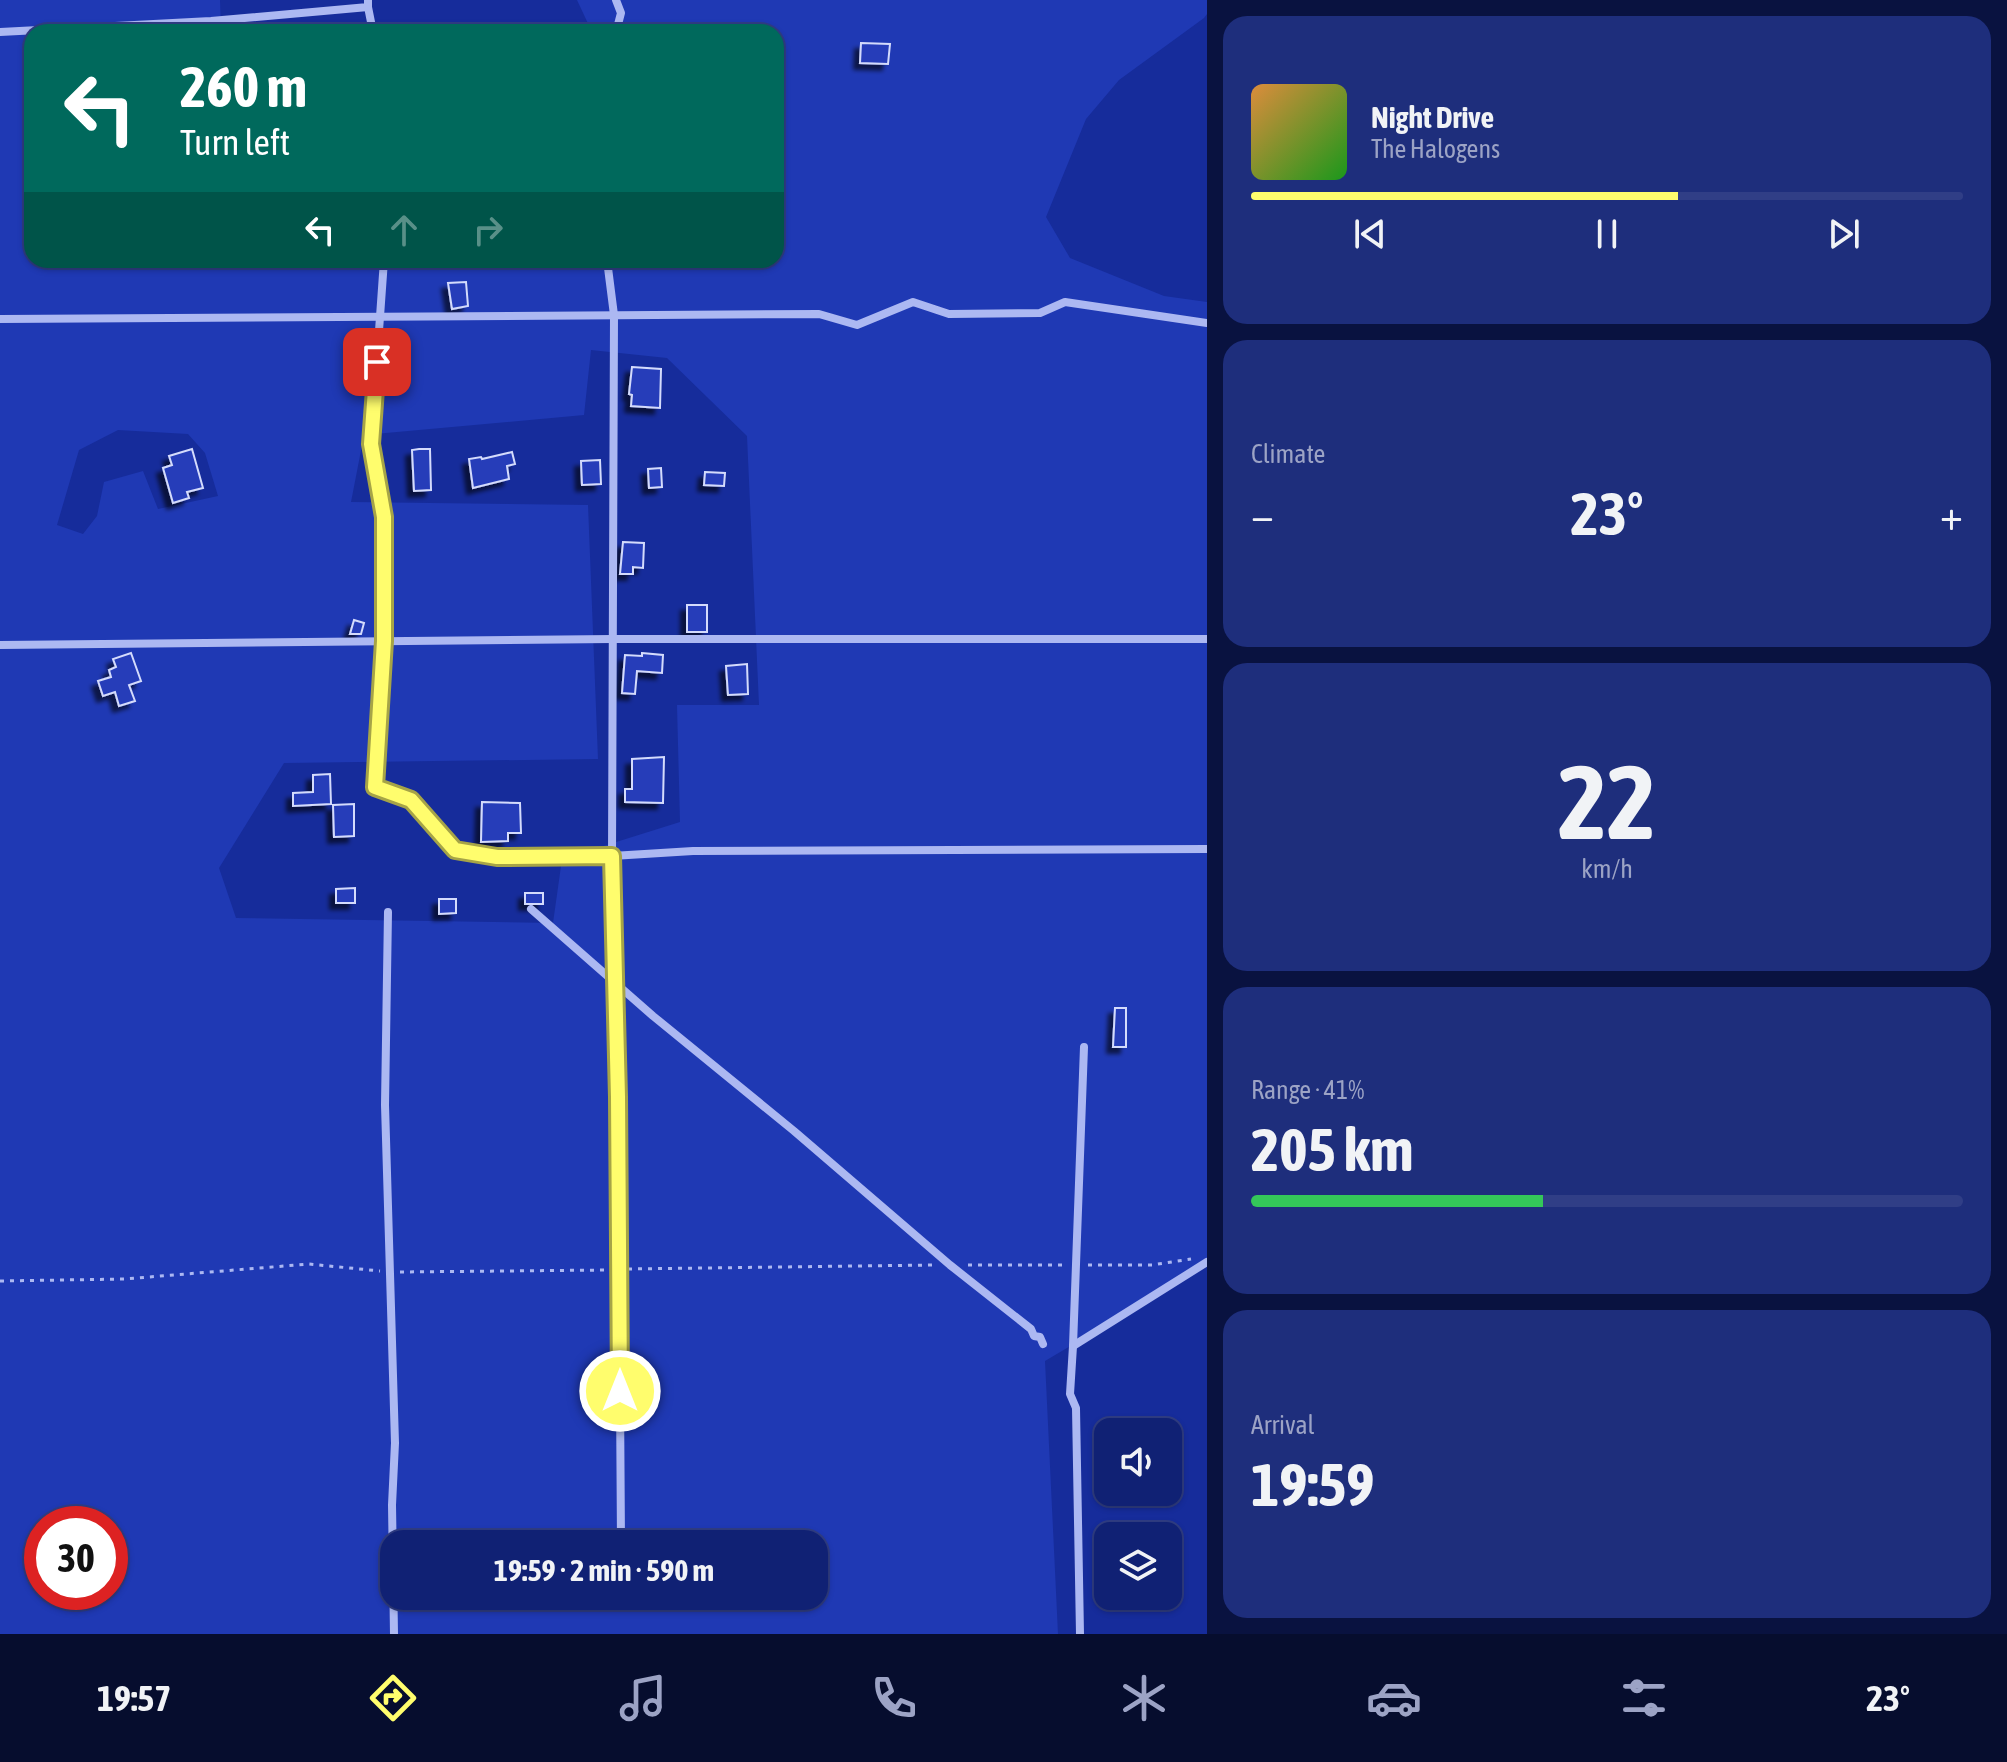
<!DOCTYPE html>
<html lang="en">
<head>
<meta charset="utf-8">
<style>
	body { margin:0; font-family:"Asap Condensed",sans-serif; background:#1e2e7c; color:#f1f3f6; height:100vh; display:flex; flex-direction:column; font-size:30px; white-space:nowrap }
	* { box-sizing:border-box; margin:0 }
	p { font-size:26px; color:#9ca3c5 }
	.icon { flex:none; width:44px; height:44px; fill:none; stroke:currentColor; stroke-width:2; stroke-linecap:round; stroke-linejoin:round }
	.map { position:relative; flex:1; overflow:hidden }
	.panel { display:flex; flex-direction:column; gap:16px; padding:16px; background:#091240; width:800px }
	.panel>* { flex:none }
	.guide { position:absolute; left:24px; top:24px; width:760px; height:244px; border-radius:24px; box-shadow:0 2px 6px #0004,0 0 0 2px #303e86; background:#00695c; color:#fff; overflow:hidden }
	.fabs { position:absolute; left:1094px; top:1418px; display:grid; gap:16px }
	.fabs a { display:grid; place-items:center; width:88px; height:88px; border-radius:16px; background:#102174; box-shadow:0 2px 6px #0004,0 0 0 2px #303e86; font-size:40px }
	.speed { position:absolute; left:24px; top:1506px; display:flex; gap:16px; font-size:40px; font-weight:700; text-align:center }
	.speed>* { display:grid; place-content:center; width:104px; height:104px; border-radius:50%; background:#102174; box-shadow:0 2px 6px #0004,0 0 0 2px #303e86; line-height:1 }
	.speed .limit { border:12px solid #d22; background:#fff; color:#111 }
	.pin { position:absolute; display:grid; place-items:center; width:68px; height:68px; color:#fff; margin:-34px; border-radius:16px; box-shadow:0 4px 12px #0006 }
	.me { position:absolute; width:88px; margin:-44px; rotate:0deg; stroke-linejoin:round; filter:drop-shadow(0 0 6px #0008) }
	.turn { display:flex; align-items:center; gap:28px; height:168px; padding:0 24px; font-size:36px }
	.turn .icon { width:104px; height:104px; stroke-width:2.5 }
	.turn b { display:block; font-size:56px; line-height:68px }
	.lanes { display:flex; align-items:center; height:76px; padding:0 24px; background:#0003; justify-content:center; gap:40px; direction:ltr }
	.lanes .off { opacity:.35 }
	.big { font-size:60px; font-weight:700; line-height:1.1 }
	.panel .widget { flex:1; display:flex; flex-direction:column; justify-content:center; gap:12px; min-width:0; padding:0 28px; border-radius:24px; background:#1e2e7c }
	.panel .dial { align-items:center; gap:0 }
	.dial b { font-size:104px; line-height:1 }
	.song { display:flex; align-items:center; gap:24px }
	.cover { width:96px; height:96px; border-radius:12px; background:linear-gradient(135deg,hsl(30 70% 55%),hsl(120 70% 35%)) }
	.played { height:8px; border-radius:4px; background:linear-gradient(90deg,#fffd6d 60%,#303e86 60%) }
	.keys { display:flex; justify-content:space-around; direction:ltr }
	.heat { display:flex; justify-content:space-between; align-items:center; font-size:44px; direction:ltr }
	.charge { height:12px; border-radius:6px; background:linear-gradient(90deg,#34c759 41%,#303e86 0) }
	.trip { position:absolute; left:380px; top:1530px; width:448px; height:80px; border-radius:24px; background:#102174; box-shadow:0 2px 6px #0004,0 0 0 2px #303e86; font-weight:700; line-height:80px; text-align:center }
	.dock { display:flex; height:128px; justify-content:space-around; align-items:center; background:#060d2e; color:#9ca3c5 }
	.dock .icon { width:56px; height:56px }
	.dock .on { color:#fffd6d }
	.dock b { font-size:36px; color:#f1f3f6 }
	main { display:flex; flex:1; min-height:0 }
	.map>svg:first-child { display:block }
	.green { fill:#1f39b4; fill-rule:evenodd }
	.building { fill:#253eb9; stroke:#d4dbfc; stroke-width:2; filter:url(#shadow) }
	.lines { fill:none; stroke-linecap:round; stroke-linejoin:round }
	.path { stroke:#acb8f2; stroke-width:3; stroke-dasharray:4 6; stroke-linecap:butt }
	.minor { stroke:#acb8f2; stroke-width:8 }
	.route-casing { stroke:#a6a447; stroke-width:20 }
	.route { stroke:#fffd6d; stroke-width:14 }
</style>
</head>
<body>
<main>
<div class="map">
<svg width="1207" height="1634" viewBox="0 0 1207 1634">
	<defs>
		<filter id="shadow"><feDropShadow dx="-6" dy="6" stdDeviation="2" flood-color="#0009"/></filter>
	</defs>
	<rect width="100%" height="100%" fill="#162c9b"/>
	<path class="green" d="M0 0H220L221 32H32V260H776V32H592L577 0H1207V14L1204 18 1119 80 1086 119 1046 217 1070 258 1164 296 1207 302V1265L1045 1361 1058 1634H0ZM591 350 667 358 747 436 759 705H677L680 822 562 859 553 923 236 918 219 868 284 763 598 759 588 505 351 502 364 435 584 415ZM118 430 188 434 205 453 218 496 158 509 143 471 104 482 97 516 83 534 57 525 79 450ZM42 1524H110V1592H42ZM394 1544H814V1596H394Z"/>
	<g class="building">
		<polygon points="861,43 890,44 888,64 860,63"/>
		<polygon points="466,282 468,306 452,309 448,283"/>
		<polygon points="632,367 661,369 660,408 631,406 632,395 629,394"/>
		<polygon points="192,449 203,488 187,492 189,498 173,503 163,468 172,465 169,456"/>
		<polygon points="419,449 430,449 431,490 414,491 412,450"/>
		<polygon points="512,452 515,464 507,466 509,479 473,488 469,459 481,457 482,459"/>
		<polygon points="600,460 601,484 582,485 581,461"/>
		<polygon points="661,468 662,487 649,488 648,469"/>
		<polygon points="705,472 725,473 724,486 704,485"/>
		<polygon points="623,542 644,543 643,568 633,567 633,574 620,574"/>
		<rect x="687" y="605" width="20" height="27"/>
		<polygon points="354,620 364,623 361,634 350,634"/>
		<polygon points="131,653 141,681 129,685 135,701 119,706 115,692 103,696 98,681 111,677 109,670 116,667 113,659"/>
		<polygon points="642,653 663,655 662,673 637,671 635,694 622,693 625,655 642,656"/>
		<polygon points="747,664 748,694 728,695 726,666"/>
		<polygon points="664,757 663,803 625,802 625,789 632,789 632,759"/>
		<polygon points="330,774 331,804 293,806 293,793 313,792 313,775"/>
		<polygon points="482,802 520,803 521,833 508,833 508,841 481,842"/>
		<polygon points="354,804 354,836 334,837 333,805"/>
		<polygon points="355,888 355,903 336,903 336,889"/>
		<rect x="525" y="893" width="18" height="11"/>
		<polygon points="439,899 456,899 456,913 439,914"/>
		<polygon points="1115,1008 1126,1008 1126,1047 1113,1047"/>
	</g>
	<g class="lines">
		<g class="path">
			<polyline points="968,1265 1064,1265"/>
			<polyline points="1088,1265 1152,1265 1191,1259"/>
			<polyline points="628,1269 932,1265"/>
			<polyline points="400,1272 608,1270"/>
			<polyline points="0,1281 124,1279 309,1264 380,1271"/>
		</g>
		<g class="minor">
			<polyline points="616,0 621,13 616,32"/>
			<polyline points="368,7 373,32"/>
			<polyline points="0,32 211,21 368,7 368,0"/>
			<polyline points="384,260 371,444 384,517 384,641 375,787 411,800 455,850 497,857 612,856 614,315 607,260"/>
			<polyline points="0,319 819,314 857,325 913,302 949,314 1040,313 1065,302 1207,323"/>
			<polyline points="0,645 612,639 1207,639"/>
			<polyline points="531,909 653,1016 794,1131 950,1265 1031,1329 1034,1336 1040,1337 1043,1344"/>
			<polyline points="388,912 385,1105 395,1443 392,1505 394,1634"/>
			<polyline points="1073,1346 1084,1047"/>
			<polyline points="621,1544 618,1097 612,856 693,851 1207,849"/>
			<polyline points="1080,1634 1076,1408 1070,1394 1073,1346 1207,1262"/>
		</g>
	</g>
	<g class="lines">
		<g class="route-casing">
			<polyline id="route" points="377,362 371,444 384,517 384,641 375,787 411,800 455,850 497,857 612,856 618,1097 620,1391"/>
		</g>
		<use href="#route" class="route"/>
	</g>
</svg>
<div class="fabs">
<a><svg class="icon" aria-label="sound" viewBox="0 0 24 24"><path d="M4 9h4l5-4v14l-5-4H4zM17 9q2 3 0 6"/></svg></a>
<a><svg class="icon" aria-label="layers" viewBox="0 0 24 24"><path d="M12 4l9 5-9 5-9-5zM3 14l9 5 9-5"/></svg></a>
</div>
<div class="speed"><div class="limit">30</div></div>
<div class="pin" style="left:377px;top:362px;background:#d93025"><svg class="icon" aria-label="arrive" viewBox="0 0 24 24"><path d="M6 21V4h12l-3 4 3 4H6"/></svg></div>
<svg class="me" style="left:620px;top:1391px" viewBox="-20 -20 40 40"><circle r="17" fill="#fffd6d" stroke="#fff" stroke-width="3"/><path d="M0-11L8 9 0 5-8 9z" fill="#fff"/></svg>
<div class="trip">19:59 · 2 min · 590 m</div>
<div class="guide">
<div class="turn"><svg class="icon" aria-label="left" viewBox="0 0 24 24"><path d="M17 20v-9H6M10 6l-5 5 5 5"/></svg><div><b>260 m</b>Turn left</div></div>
<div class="lanes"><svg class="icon" aria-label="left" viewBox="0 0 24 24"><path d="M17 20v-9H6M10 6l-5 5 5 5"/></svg><svg class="icon off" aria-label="ahead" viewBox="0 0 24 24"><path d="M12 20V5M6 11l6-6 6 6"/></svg><svg class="icon off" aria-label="right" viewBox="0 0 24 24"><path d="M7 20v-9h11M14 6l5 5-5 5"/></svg></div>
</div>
</div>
<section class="panel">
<div class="widget">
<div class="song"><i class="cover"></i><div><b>Night Drive</b><p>The Halogens</p></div></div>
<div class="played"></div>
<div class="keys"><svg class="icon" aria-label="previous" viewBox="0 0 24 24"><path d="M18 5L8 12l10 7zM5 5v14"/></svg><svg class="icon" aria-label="pause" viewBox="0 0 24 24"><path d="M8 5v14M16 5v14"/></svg><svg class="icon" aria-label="next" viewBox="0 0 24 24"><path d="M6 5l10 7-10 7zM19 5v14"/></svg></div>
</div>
<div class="widget"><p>Climate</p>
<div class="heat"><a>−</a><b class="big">23°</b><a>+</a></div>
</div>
<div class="widget dial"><b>22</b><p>km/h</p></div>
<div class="widget"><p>Range · 41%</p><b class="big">205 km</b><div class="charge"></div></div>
<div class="widget"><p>Arrival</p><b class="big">19:59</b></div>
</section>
</main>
<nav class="dock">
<b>19:57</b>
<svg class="icon on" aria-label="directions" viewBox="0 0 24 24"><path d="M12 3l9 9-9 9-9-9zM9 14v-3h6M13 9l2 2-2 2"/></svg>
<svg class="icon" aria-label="music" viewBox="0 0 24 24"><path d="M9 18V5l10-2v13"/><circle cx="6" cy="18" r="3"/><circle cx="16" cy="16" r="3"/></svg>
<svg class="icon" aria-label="phone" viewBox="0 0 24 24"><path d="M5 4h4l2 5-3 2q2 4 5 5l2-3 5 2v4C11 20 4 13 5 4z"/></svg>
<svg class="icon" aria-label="climate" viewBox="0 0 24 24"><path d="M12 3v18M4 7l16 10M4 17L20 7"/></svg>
<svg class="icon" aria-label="car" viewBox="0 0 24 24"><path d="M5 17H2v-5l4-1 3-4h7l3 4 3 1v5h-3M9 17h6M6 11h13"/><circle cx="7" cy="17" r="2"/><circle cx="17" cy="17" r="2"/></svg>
<svg class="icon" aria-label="filters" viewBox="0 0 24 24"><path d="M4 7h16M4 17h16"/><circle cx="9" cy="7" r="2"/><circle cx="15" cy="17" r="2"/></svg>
<b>23°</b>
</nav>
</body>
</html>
